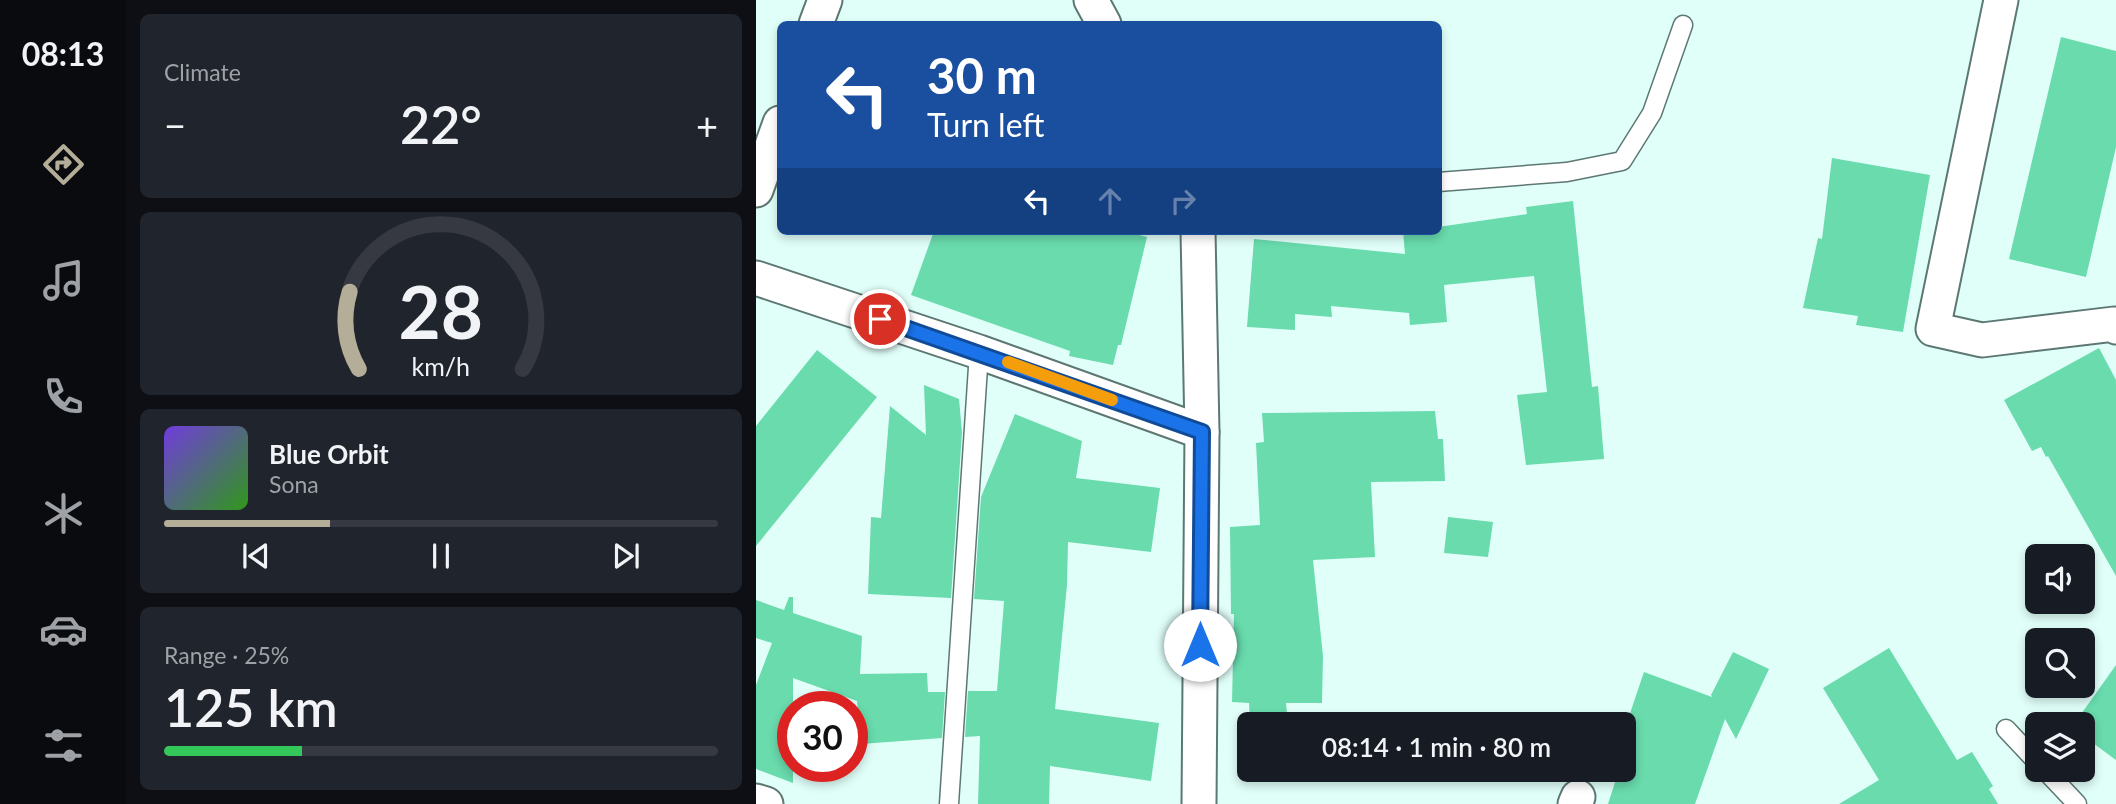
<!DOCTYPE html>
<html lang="en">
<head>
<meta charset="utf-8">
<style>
	body { margin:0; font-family:Lato,sans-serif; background:#20242c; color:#f1f3f6; height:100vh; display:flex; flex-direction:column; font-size:26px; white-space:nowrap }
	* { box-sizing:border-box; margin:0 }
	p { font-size:23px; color:#9ea1a6 }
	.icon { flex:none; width:38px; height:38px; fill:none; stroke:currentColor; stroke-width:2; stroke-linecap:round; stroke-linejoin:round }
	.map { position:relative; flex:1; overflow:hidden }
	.side { display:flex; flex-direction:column; gap:14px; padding:14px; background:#0d0f14; width:630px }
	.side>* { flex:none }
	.top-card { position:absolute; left:21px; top:21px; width:665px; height:214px; border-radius:10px; box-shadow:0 4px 10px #0003; background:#1a4fa0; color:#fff; overflow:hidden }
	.buttons { position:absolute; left:1269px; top:544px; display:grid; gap:14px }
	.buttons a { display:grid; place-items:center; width:70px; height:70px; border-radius:10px; background:#171b24; box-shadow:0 4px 10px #0003; font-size:35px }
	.speed { position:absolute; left:21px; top:691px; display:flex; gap:14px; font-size:35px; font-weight:700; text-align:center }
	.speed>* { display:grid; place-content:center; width:91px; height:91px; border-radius:50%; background:#171b24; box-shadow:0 4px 10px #0003; line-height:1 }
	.speed .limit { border:10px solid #d22; background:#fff; color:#111 }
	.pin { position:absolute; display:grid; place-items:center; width:60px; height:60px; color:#fff; margin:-30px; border:4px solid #fff; border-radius:50%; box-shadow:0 2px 7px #0007 }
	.me { position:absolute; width:77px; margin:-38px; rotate:0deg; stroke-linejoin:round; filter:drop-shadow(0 0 5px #0008) }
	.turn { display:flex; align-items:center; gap:24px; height:147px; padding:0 35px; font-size:32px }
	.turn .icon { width:91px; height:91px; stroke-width:2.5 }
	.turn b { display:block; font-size:49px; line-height:60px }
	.lanes { display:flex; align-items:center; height:66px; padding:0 35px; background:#0003; justify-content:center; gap:35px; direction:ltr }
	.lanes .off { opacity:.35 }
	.big { font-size:52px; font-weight:600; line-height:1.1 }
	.side .tile { flex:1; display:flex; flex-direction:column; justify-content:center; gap:10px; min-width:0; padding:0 24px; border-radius:10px; background:#20242c }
	.side .dial { align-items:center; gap:0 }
	.dial svg { height:182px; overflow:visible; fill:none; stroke:#363941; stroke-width:7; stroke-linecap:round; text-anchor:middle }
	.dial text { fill:#f1f3f6; stroke:none }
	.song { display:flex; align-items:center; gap:21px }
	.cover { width:84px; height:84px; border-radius:10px; background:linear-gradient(135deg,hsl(260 70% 55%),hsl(110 70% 35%)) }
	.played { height:7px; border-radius:4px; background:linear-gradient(90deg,#b4ad98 30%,#363941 30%) }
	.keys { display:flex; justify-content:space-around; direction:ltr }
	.heat { display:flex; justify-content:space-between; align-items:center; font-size:38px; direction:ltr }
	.charge { height:10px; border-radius:5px; background:linear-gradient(90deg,#34c759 25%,#363941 0) }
	.trip { position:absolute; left:481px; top:712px; width:399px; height:70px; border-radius:10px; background:#171b24; box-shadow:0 4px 10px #0003; font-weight:600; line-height:70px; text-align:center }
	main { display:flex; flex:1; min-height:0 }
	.dock { display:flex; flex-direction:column; width:126px; justify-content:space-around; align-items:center; background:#090b0e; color:#9ea1a6 }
	.dock .icon { width:49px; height:49px }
	.dock .current { color:#b4ad98 }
	.dock b { font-size:32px; color:#f1f3f6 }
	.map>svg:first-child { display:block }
	.building { fill:#69dbad }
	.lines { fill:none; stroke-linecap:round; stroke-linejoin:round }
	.lane-casing { stroke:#5d7873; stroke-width:21 }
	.street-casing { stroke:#5d7873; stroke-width:37 }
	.lane { stroke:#fff; stroke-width:18 }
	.street { stroke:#fff; stroke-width:33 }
	.route-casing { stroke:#114b97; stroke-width:18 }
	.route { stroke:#1a73e8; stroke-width:12 }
	.slow { stroke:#f59e0b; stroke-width:12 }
</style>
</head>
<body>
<main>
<nav class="dock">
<b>08:13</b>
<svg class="icon current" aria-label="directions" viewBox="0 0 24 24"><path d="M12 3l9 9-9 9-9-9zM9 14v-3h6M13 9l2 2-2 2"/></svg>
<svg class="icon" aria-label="music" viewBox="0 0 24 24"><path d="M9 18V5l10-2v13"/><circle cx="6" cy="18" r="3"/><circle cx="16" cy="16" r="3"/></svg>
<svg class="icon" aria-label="phone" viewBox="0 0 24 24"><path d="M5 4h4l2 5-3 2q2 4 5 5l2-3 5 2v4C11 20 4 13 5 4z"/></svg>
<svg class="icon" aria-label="climate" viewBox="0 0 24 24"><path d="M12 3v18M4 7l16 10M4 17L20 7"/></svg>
<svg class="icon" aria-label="car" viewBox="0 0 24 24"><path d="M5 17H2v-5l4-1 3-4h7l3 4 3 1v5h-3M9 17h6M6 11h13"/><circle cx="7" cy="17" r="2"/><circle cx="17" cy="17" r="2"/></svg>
<svg class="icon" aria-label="filters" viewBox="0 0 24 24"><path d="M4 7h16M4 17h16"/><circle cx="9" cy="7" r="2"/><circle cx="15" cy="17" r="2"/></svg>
</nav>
<section class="side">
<div class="tile"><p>Climate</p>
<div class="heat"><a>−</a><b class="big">22°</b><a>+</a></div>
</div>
<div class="tile dial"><svg viewBox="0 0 100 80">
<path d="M14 69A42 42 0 1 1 86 69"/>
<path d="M14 69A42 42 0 0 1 10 35" stroke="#b4ad98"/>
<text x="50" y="56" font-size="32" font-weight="700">28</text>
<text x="50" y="72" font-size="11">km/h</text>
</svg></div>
<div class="tile">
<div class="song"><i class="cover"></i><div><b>Blue Orbit</b><p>Sona</p></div></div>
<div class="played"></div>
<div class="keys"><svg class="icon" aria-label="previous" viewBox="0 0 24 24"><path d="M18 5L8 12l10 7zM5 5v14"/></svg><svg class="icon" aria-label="pause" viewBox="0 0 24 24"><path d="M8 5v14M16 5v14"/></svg><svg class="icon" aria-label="next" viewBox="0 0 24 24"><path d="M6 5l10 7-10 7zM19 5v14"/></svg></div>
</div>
<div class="tile"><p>Range · 25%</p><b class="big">125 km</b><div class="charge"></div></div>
</section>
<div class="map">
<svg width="1360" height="804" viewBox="0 0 1360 804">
	<rect width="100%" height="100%" fill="#e1fff9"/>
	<g class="building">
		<polygon points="1305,37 1360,51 1360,147 1330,277 1253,259"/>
		<polygon points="1076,158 1174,175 1147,332 1100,325 1102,316 1047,308 1062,238 1066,239"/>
		<polygon points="817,201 836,387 842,386 848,459 770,465 761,395 791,392 778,276 688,285 691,322 654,325 653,313 575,306 576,317 539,314 539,330 491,327 498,239 649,254 647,231 682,231 682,227 771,214 770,207"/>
		<polygon points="178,231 368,231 391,237 365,345 362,345 357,365 313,356 314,351 155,295"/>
		<polygon points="1343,348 1360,380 1360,576 1292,456 1290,457 1285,447 1276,451 1248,400"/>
		<polygon points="61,350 121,397 0,546 0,426"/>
		<polygon points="168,385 203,399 206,432 195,598 112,594 115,517 125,518 134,406 170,435"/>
		<polygon points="679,411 682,439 687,439 689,481 615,482 619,557 557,560 567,656 566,703 530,703 532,724 494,724 493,703 476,702 478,614 475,614 474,527 504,525 500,443 508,442 506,413"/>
		<polygon points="259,414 326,441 320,478 404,488 395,552 312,542 311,585 299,709 403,723 395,781 294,766 293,804 222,804 224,736 209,737 212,691 241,691 248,601 218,599 225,497"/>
		<polygon points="692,517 737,522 732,557 688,553"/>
		<polygon points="33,597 37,597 37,613 106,636 104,674 171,673 172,692 189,692 186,738 105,744 101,701 37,678 37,783 0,769 0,685 16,643 0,638 0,600 28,610"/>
		<polygon points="1133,648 1201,760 1216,752 1237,786 1233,789 1242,804 1083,804 1123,780 1067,688"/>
		<polygon points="977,652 1013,669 980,739 969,719 939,804 852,804 863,770 868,770 868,731 888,672 956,697 955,695"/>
		<polygon points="1360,665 1360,760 1326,735 1326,724 1318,724"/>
	</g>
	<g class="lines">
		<g class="lane-casing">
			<g id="lane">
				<polyline points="682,182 811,172 866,161 896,113 927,25"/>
				<polyline points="1250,729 1281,762"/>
				<polyline points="1289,770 1321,804"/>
				<polyline points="193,804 223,352"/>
			</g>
		</g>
		<g class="street-casing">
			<g id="street">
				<polyline points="335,0 348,24"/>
				<polyline points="1245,0 1177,329 1226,340 1358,324 1360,327"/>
				<polyline points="60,24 69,0"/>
				<polyline points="0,190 24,123"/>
				<polyline points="442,231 446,432 443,804"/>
				<polyline points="0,278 223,352 446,432"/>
				<polyline points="0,801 10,804"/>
				<polyline points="819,804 822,797"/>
			</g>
		</g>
		<use href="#lane" class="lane"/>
		<use href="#street" class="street"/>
	</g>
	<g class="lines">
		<g class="route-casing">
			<polyline id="route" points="124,319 446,432 444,645"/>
		</g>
		<use href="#route" class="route"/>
		<polyline class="slow" points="252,362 356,400"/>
	</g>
</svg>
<div class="buttons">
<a><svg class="icon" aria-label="sound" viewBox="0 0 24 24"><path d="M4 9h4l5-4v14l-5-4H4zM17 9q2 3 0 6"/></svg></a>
<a><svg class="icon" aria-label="search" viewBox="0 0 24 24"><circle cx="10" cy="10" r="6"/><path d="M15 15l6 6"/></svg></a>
<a><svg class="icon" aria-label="layers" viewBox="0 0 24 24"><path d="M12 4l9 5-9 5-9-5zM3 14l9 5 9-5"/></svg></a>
</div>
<div class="speed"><div class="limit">30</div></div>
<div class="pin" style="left:124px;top:319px;background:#d93025"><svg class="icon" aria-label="arrive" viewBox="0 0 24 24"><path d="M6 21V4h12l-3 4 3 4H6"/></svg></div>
<svg class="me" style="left:444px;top:645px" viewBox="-20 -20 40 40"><circle r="19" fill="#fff"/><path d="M0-13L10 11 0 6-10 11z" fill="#1a73e8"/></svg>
<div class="trip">08:14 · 1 min · 80 m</div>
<div class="top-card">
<div class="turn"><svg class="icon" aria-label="left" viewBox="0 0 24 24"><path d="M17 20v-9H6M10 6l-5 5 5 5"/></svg><div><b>30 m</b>Turn left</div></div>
<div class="lanes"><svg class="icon" aria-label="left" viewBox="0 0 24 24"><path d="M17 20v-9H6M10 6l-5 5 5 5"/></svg><svg class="icon off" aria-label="ahead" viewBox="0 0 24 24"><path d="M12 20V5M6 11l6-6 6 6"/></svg><svg class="icon off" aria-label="right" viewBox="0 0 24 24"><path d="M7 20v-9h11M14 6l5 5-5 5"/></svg></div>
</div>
</div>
</main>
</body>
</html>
